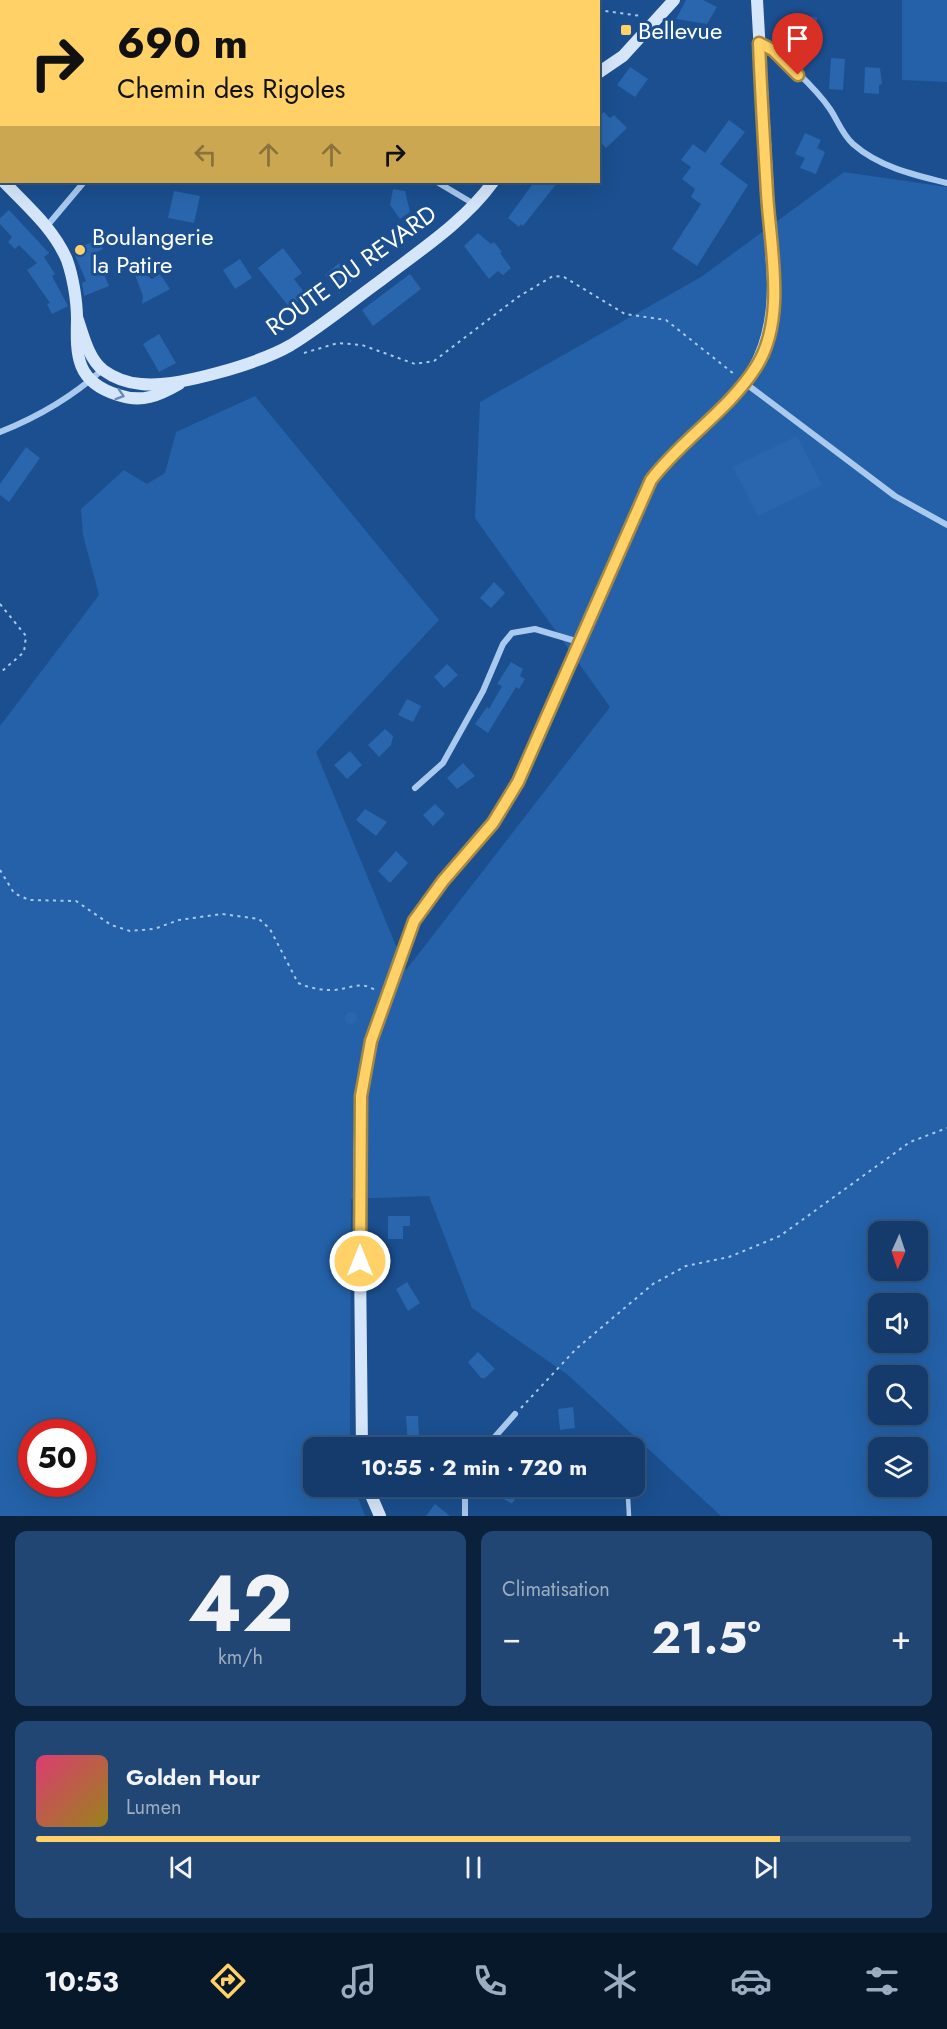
<!DOCTYPE html>
<html lang="fr">
<head>
<meta charset="utf-8">
<style>
	body { margin:0; font-family:Jost,sans-serif; background:#214673; color:#f1f3f6; height:100vh; display:flex; flex-direction:column; font-size:22px; white-space:nowrap }
	* { box-sizing:border-box; margin:0 }
	p { font-size:20px; color:#9dadc1 }
	.icon { flex:none; width:33px; height:33px; fill:none; stroke:currentColor; stroke-width:2; stroke-linecap:round; stroke-linejoin:round }
	.map { position:relative; height:1516px; overflow:hidden }
	.drawer { display:flex; flex-direction:column; gap:15px; padding:15px; background:#0b203b; flex:1 }
	.drawer>* { flex:none }
	.guide { position:absolute; left:0px; top:0px; width:600px; height:183px; box-shadow:0 6px 24px #0002,0 0 0 2px #33557e; background:#ffd166; color:#111; overflow:hidden }
	.needle { width:39px; rotate:183deg }
	.controls { position:absolute; left:868px; top:1221px; display:grid; gap:12px }
	.controls a { display:grid; place-items:center; width:60px; height:60px; border-radius:12px; background:#143b6b; box-shadow:0 6px 24px #0002,0 0 0 2px #33557e; font-size:30px }
	.speed { position:absolute; left:18px; top:1419px; display:flex; gap:12px; font-size:30px; font-weight:700; text-align:center }
	.speed>* { display:grid; place-content:center; width:78px; height:78px; border-radius:50%; background:#143b6b; box-shadow:0 6px 24px #0002,0 0 0 2px #33557e; line-height:1 }
	.speed .limit { border:9px solid #d22; background:#fff; color:#111 }
	.pin { position:absolute; display:grid; place-items:center; width:51px; height:51px; color:#fff; margin:-62px -26px; border-radius:50% 50% 50% 0; rotate:-45deg; box-shadow:0 0 6px #0007 }
	.pin .icon { rotate:45deg }
	.me { position:absolute; width:66px; margin:-33px; rotate:0deg; stroke-linejoin:round; filter:drop-shadow(0 0 4px #0008) }
	.turn { display:flex; align-items:center; gap:21px; height:126px; padding:0 18px; font-size:27px }
	.turn .icon { width:78px; height:78px; stroke-width:2.5 }
	.turn b { display:block; font-size:42px; line-height:51px }
	.lanes { display:flex; align-items:center; height:57px; padding:0 18px; background:#0003; justify-content:center; gap:30px; direction:ltr }
	.lanes .off { opacity:.35 }
	.big { font-size:45px; font-weight:700; line-height:1.1 }
	.drawer .tile { flex:1; display:flex; flex-direction:column; justify-content:center; gap:9px; min-width:0; padding:0 21px; border-radius:12px; background:#214673 }
	.drawer .dial { align-items:center; gap:0 }
	.dial b { font-size:78px; line-height:1 }
	.song { display:flex; align-items:center; gap:18px }
	.cover { width:72px; height:72px; border-radius:9px; background:linear-gradient(135deg,hsl(340 70% 55%),hsl(50 70% 35%)) }
	.played { height:6px; border-radius:3px; background:linear-gradient(90deg,#ffd166 85%,#33557e 85%) }
	.keys { display:flex; justify-content:space-around; direction:ltr }
	.heat { display:flex; justify-content:space-between; align-items:center; font-size:33px; direction:ltr }
	.drawer .tiles { flex:1; display:grid; gap:15px; grid-template-columns:1fr 1fr }
	.tile:last-child { grid-column:span 2 }
	.trip { position:absolute; left:303px; top:1437px; width:342px; height:60px; border-radius:12px; background:#143b6b; box-shadow:0 6px 24px #0002,0 0 0 2px #33557e; font-weight:700; line-height:60px; text-align:center }
	.tab-bar { display:flex; height:96px; justify-content:space-around; align-items:center; background:#08182b; color:#9dadc1 }
	.tab-bar .icon { width:42px; height:42px }
	.tab-bar .current { color:#ffd166 }
	.tab-bar b { font-size:27px; color:#f1f3f6 }
	.map>svg:first-child { display:block }
	.green { fill:#2461a8; fill-rule:evenodd }
	.building { fill:#2a66ad }
	.lines { fill:none; stroke-linecap:round; stroke-linejoin:round }
	.path { stroke:#a9c9ee; stroke-width:2; stroke-dasharray:3 4.5; stroke-linecap:butt }
	.lane { stroke:#a9c9ee; stroke-width:4.5 }
	.street { stroke:#a9c9ee; stroke-width:6 }
	.secondary { stroke:#d6e6fa; stroke-width:12 }
	.oneway { stroke:#668bba }
	.route-casing { stroke:#a68842; stroke-width:15 }
	.route { stroke:#ffd166; stroke-width:10 }
	.poi-dot { fill:#ffd166; stroke:#1b4f8f; stroke-width:2 }
	.labels { text-anchor:middle; dominant-baseline:central; stroke-width:6; stroke-linejoin:round; paint-order:stroke }
	.poi-label { font-size:24px; fill:#fff; stroke:#1b4f8f; text-anchor:start }
	.street-label { font-size:24px; fill:#fff; stroke:#1b4f8f }
</style>
</head>
<body>
<div class="map">
<svg width="947" height="1516" viewBox="0 0 947 1516">
	<rect width="100%" height="100%" fill="#1b4f8f"/>
	<g class="green">
		<polygon points="902,0 947,0 947,82 902,80"/>
		<path d="M844 172 947 187V1516H721L568 1375 472 1308 429 1196 351 1199 350 1447 314 1448V1486L354 1487 365 1516H0V726L99 595 83 535 81 509 124 470 147 484 165 473 176 432 255 396 439 620 316 752 406 970 610 707 475 518 480 402 701 277ZM879 1232H918V1270H879ZM879 1304H918V1342H879ZM879 1376H918V1414H879ZM32 1432H82V1484H32ZM879 1448H918V1486H879Z"/>
	</g>
	<g class="building">
		<polygon points="686,0 703,0 717,7 707,24 676,19"/>
		<polygon points="801,16 817,17 815,33 800,32"/>
		<polygon points="831,58 845,59 843,90 829,89"/>
		<polygon points="630,67 648,79 635,97 617,85"/>
		<polygon points="865,67 880,68 882,84 879,85 879,94 864,93"/>
		<polygon points="604,112 610,118 614,115 627,128 606,148 598,140 598,117"/>
		<polygon points="729,120 745,132 720,164 748,185 697,266 672,249 701,204 691,197 695,189 682,179 691,167 681,160 693,144 705,153"/>
		<polygon points="805,133 821,140 817,148 825,152 816,174 800,168 805,158 795,154"/>
		<polygon points="534,182 558,182 523,226 521,224 519,227 508,218"/>
		<polygon points="393,189 405,191 410,212 400,219 390,205"/>
		<polygon points="174,191 200,196 194,223 168,218"/>
		<polygon points="9,210 49,253 44,257 55,274 52,276 68,306 52,314 47,304 50,303 27,270 37,263 19,245 15,249 8,242 12,237 0,224 0,218"/>
		<polygon points="478,233 491,244 494,242 502,252 500,253 511,268 503,275 498,271 489,279 464,246"/>
		<polygon points="99,239 103,249 95,253 109,286 84,296 82,283 86,281 73,250"/>
		<polygon points="283,248 302,273 294,279 306,295 290,308 258,268"/>
		<polygon points="240,259 252,278 235,289 223,270"/>
		<polygon points="339,263 353,280 339,293 325,275"/>
		<polygon points="132,267 152,279 160,274 170,289 142,304 143,296"/>
		<polygon points="410,274 421,289 373,326 362,310"/>
		<polygon points="159,334 176,363 159,372 143,344"/>
		<polygon points="797,436 822,485 758,516 733,467"/>
		<polygon points="26,447 40,458 9,502 0,495 0,484"/>
		<polygon points="494,582 505,593 491,608 480,598"/>
		<polygon points="511,662 523,669 520,676 525,679 519,689 516,687 488,733 475,724 487,707 489,709 502,686 497,684"/>
		<polygon points="447,664 458,675 444,688 434,677"/>
		<polygon points="407,699 421,706 413,722 398,715"/>
		<polygon points="385,729 393,736 391,745 379,757 368,745"/>
		<polygon points="350,751 362,765 347,779 334,765"/>
		<polygon points="463,763 475,776 457,789 447,778"/>
		<polygon points="435,804 445,814 433,826 423,815"/>
		<polygon points="365,809 387,822 376,836 356,820"/>
		<polygon points="396,851 408,863 390,883 378,871"/>
		<circle cx="351" cy="1018" r="6"/>
		<polygon points="388,1216 410,1216 410,1226 403,1226 403,1239 388,1239"/>
		<polygon points="407,1282 420,1303 408,1311 396,1289"/>
		<polygon points="478,1352 495,1369 485,1378 481,1378 468,1362"/>
		<polygon points="573,1407 575,1428 560,1430 558,1409"/>
		<polygon points="406,1416 418,1416 419,1436 433,1435 438,1440 437,1445 433,1448 408,1448"/>
		<polygon points="502,1486 522,1486 512,1504 497,1495"/>
		<polygon points="435,1504 450,1516 426,1516"/>
	</g>
	<g class="lines">
		<g class="path">
			<polyline points="539,0 548,2"/>
			<polyline points="227,2 227,0"/>
			<polyline points="598,10 641,16"/>
			<polyline points="304,353 338,343 362,345 415,364 434,361 518,297 553,276 564,277 625,314 666,320 734,374"/>
			<polyline points="0,604 26,636 24,652 0,673"/>
			<path d="M0 870 14 893 29 900 76 901 111 925 130 931 154 929 179 920 222 914 259 919 270 929 298 983C310 988 319 990 332 990 348 990 360 980 375 990"/>
			<polyline points="521,1408 576,1349 653,1284 686,1266 729,1257 780,1236 910,1142 947,1128"/>
		</g>
		<g class="lane">
			<polyline points="320,2 321,0"/>
			<polyline points="620,1487 628,1497 629,1516"/>
		</g>
		<g class="street">
			<polyline points="0,6 2,4"/>
			<path d="M759 43C780 53 817 90 830 109 838 121 842 134 853 144 879 167 914 175 947 183"/>
			<polyline points="437,182 474,204"/>
			<polyline points="47,226 84,182"/>
			<polyline points="745,383 895,496 947,525"/>
			<path d="M0 432C38 417 72 397 102 370"/>
			<polyline points="415,788 443,763 483,691 503,644 512,633 535,629 579,642"/>
			<polyline points="485,1448 515,1414"/>
			<polyline points="465,1516 465,1486"/>
		</g>
		<g class="secondary">
			<polyline points="598,73 623,56 674,0"/>
			<path d="M4 182C27 206 54 229 67 260 73 277 77 301 77 319 76 356 76 382 118 395 142 403 158 396 179 384"/>
			<path d="M77 317C83 334 88 358 103 370 114 378 128 383 141 384 177 388 260 363 291 345 322 326 351 302 380 281 419 251 464 222 493 182"/>
			<path d="M362 1448 359 1168 361 1096 371 1041 414 921 443 881 493 823 518 782 651 480C710 403 774 395 773 282L757 0"/>
			<polyline points="367,1486 380,1516"/>
		</g>
	</g>
	<defs><path id="oneway-chevron" d="M-2-3.5L2.5 0L-2 3.5" fill="none" stroke-width="1.6" stroke-linecap="round" stroke-linejoin="round" transform="scale(1.5)"/></defs>
	<use class="oneway" href="#oneway-chevron" transform="translate(120 395) rotate(17)"/>
	<g class="lines">
		<g class="route-casing">
			<path id="route" d="M360 1261 361 1096 371 1041 414 921 443 881 493 823 518 782 651 480C682 439 728 411 756 367 787 319 770 247 767 193 764 143 761 93 759 43L773 50 798 75"/>
		</g>
		<use href="#route" class="route"/>
	</g>
	<g class="poi-dot">
		<rect x="620" y="24" width="12" height="12" rx="3"/>
		<circle cx="80" cy="250" r="6"/>
	</g>
	<g class="labels">
		<g class="poi-label">
			<text x="638" y="30">Bellevue</text>
			<text x="92" y="236">Boulangerie<tspan x="92" dy="28">la Patire</tspan></text>
		</g>
		<g class="street-label">
			<text transform="translate(351 270) rotate(-36)">ROUTE DU REVARD</text>
		</g>
	</g>
</svg>
<div class="controls">
<a><svg class="needle" viewBox="-14 -14 28 28"><path d="M0-13l5 13h-10z" fill="#e53935"/><path d="M0 13l5-13h-10z" fill="#9dadc1"/></svg></a>
<a><svg class="icon" aria-label="sound" viewBox="0 0 24 24"><path d="M4 9h4l5-4v14l-5-4H4zM17 9q2 3 0 6"/></svg></a>
<a><svg class="icon" aria-label="search" viewBox="0 0 24 24"><circle cx="10" cy="10" r="6"/><path d="M15 15l6 6"/></svg></a>
<a><svg class="icon" aria-label="layers" viewBox="0 0 24 24"><path d="M12 4l9 5-9 5-9-5zM3 14l9 5 9-5"/></svg></a>
</div>
<div class="speed"><div class="limit">50</div></div>
<div class="pin" style="left:798px;top:75px;background:#d93025"><svg class="icon" aria-label="arrive" viewBox="0 0 24 24"><path d="M6 21V4h12l-3 4 3 4H6"/></svg></div>
<svg class="me" style="left:360px;top:1261px" viewBox="-20 -20 40 40"><circle r="17" fill="#ffd166" stroke="#fff" stroke-width="3"/><path d="M0-11L8 9 0 5-8 9z" fill="#fff"/></svg>
<div class="trip">10:55 · 2 min · 720 m</div>
<div class="guide">
<div class="turn"><svg class="icon" aria-label="right" viewBox="0 0 24 24"><path d="M7 20v-9h11M14 6l5 5-5 5"/></svg><div><b>690 m</b>Chemin des Rigoles</div></div>
<div class="lanes"><svg class="icon off" aria-label="left" viewBox="0 0 24 24"><path d="M17 20v-9H6M10 6l-5 5 5 5"/></svg><svg class="icon off" aria-label="ahead" viewBox="0 0 24 24"><path d="M12 20V5M6 11l6-6 6 6"/></svg><svg class="icon off" aria-label="ahead" viewBox="0 0 24 24"><path d="M12 20V5M6 11l6-6 6 6"/></svg><svg class="icon" aria-label="right" viewBox="0 0 24 24"><path d="M7 20v-9h11M14 6l5 5-5 5"/></svg></div>
</div>
</div>
<section class="drawer">
<div class="tiles">
<div class="tile dial"><b>42</b><p>km/h</p></div>
<div class="tile"><p>Climatisation</p>
<div class="heat"><a>−</a><b class="big">21.5°</b><a>+</a></div>
</div>
<div class="tile">
<div class="song"><i class="cover"></i><div><b>Golden Hour</b><p>Lumen</p></div></div>
<div class="played"></div>
<div class="keys"><svg class="icon" aria-label="previous" viewBox="0 0 24 24"><path d="M18 5L8 12l10 7zM5 5v14"/></svg><svg class="icon" aria-label="pause" viewBox="0 0 24 24"><path d="M8 5v14M16 5v14"/></svg><svg class="icon" aria-label="next" viewBox="0 0 24 24"><path d="M6 5l10 7-10 7zM19 5v14"/></svg></div>
</div>
</div>
</section>
<nav class="tab-bar">
<b>10:53</b>
<svg class="icon current" aria-label="directions" viewBox="0 0 24 24"><path d="M12 3l9 9-9 9-9-9zM9 14v-3h6M13 9l2 2-2 2"/></svg>
<svg class="icon" aria-label="music" viewBox="0 0 24 24"><path d="M9 18V5l10-2v13"/><circle cx="6" cy="18" r="3"/><circle cx="16" cy="16" r="3"/></svg>
<svg class="icon" aria-label="phone" viewBox="0 0 24 24"><path d="M5 4h4l2 5-3 2q2 4 5 5l2-3 5 2v4C11 20 4 13 5 4z"/></svg>
<svg class="icon" aria-label="climate" viewBox="0 0 24 24"><path d="M12 3v18M4 7l16 10M4 17L20 7"/></svg>
<svg class="icon" aria-label="car" viewBox="0 0 24 24"><path d="M5 17H2v-5l4-1 3-4h7l3 4 3 1v5h-3M9 17h6M6 11h13"/><circle cx="7" cy="17" r="2"/><circle cx="17" cy="17" r="2"/></svg>
<svg class="icon" aria-label="filters" viewBox="0 0 24 24"><path d="M4 7h16M4 17h16"/><circle cx="9" cy="7" r="2"/><circle cx="15" cy="17" r="2"/></svg>
</nav>
</body>
</html>
